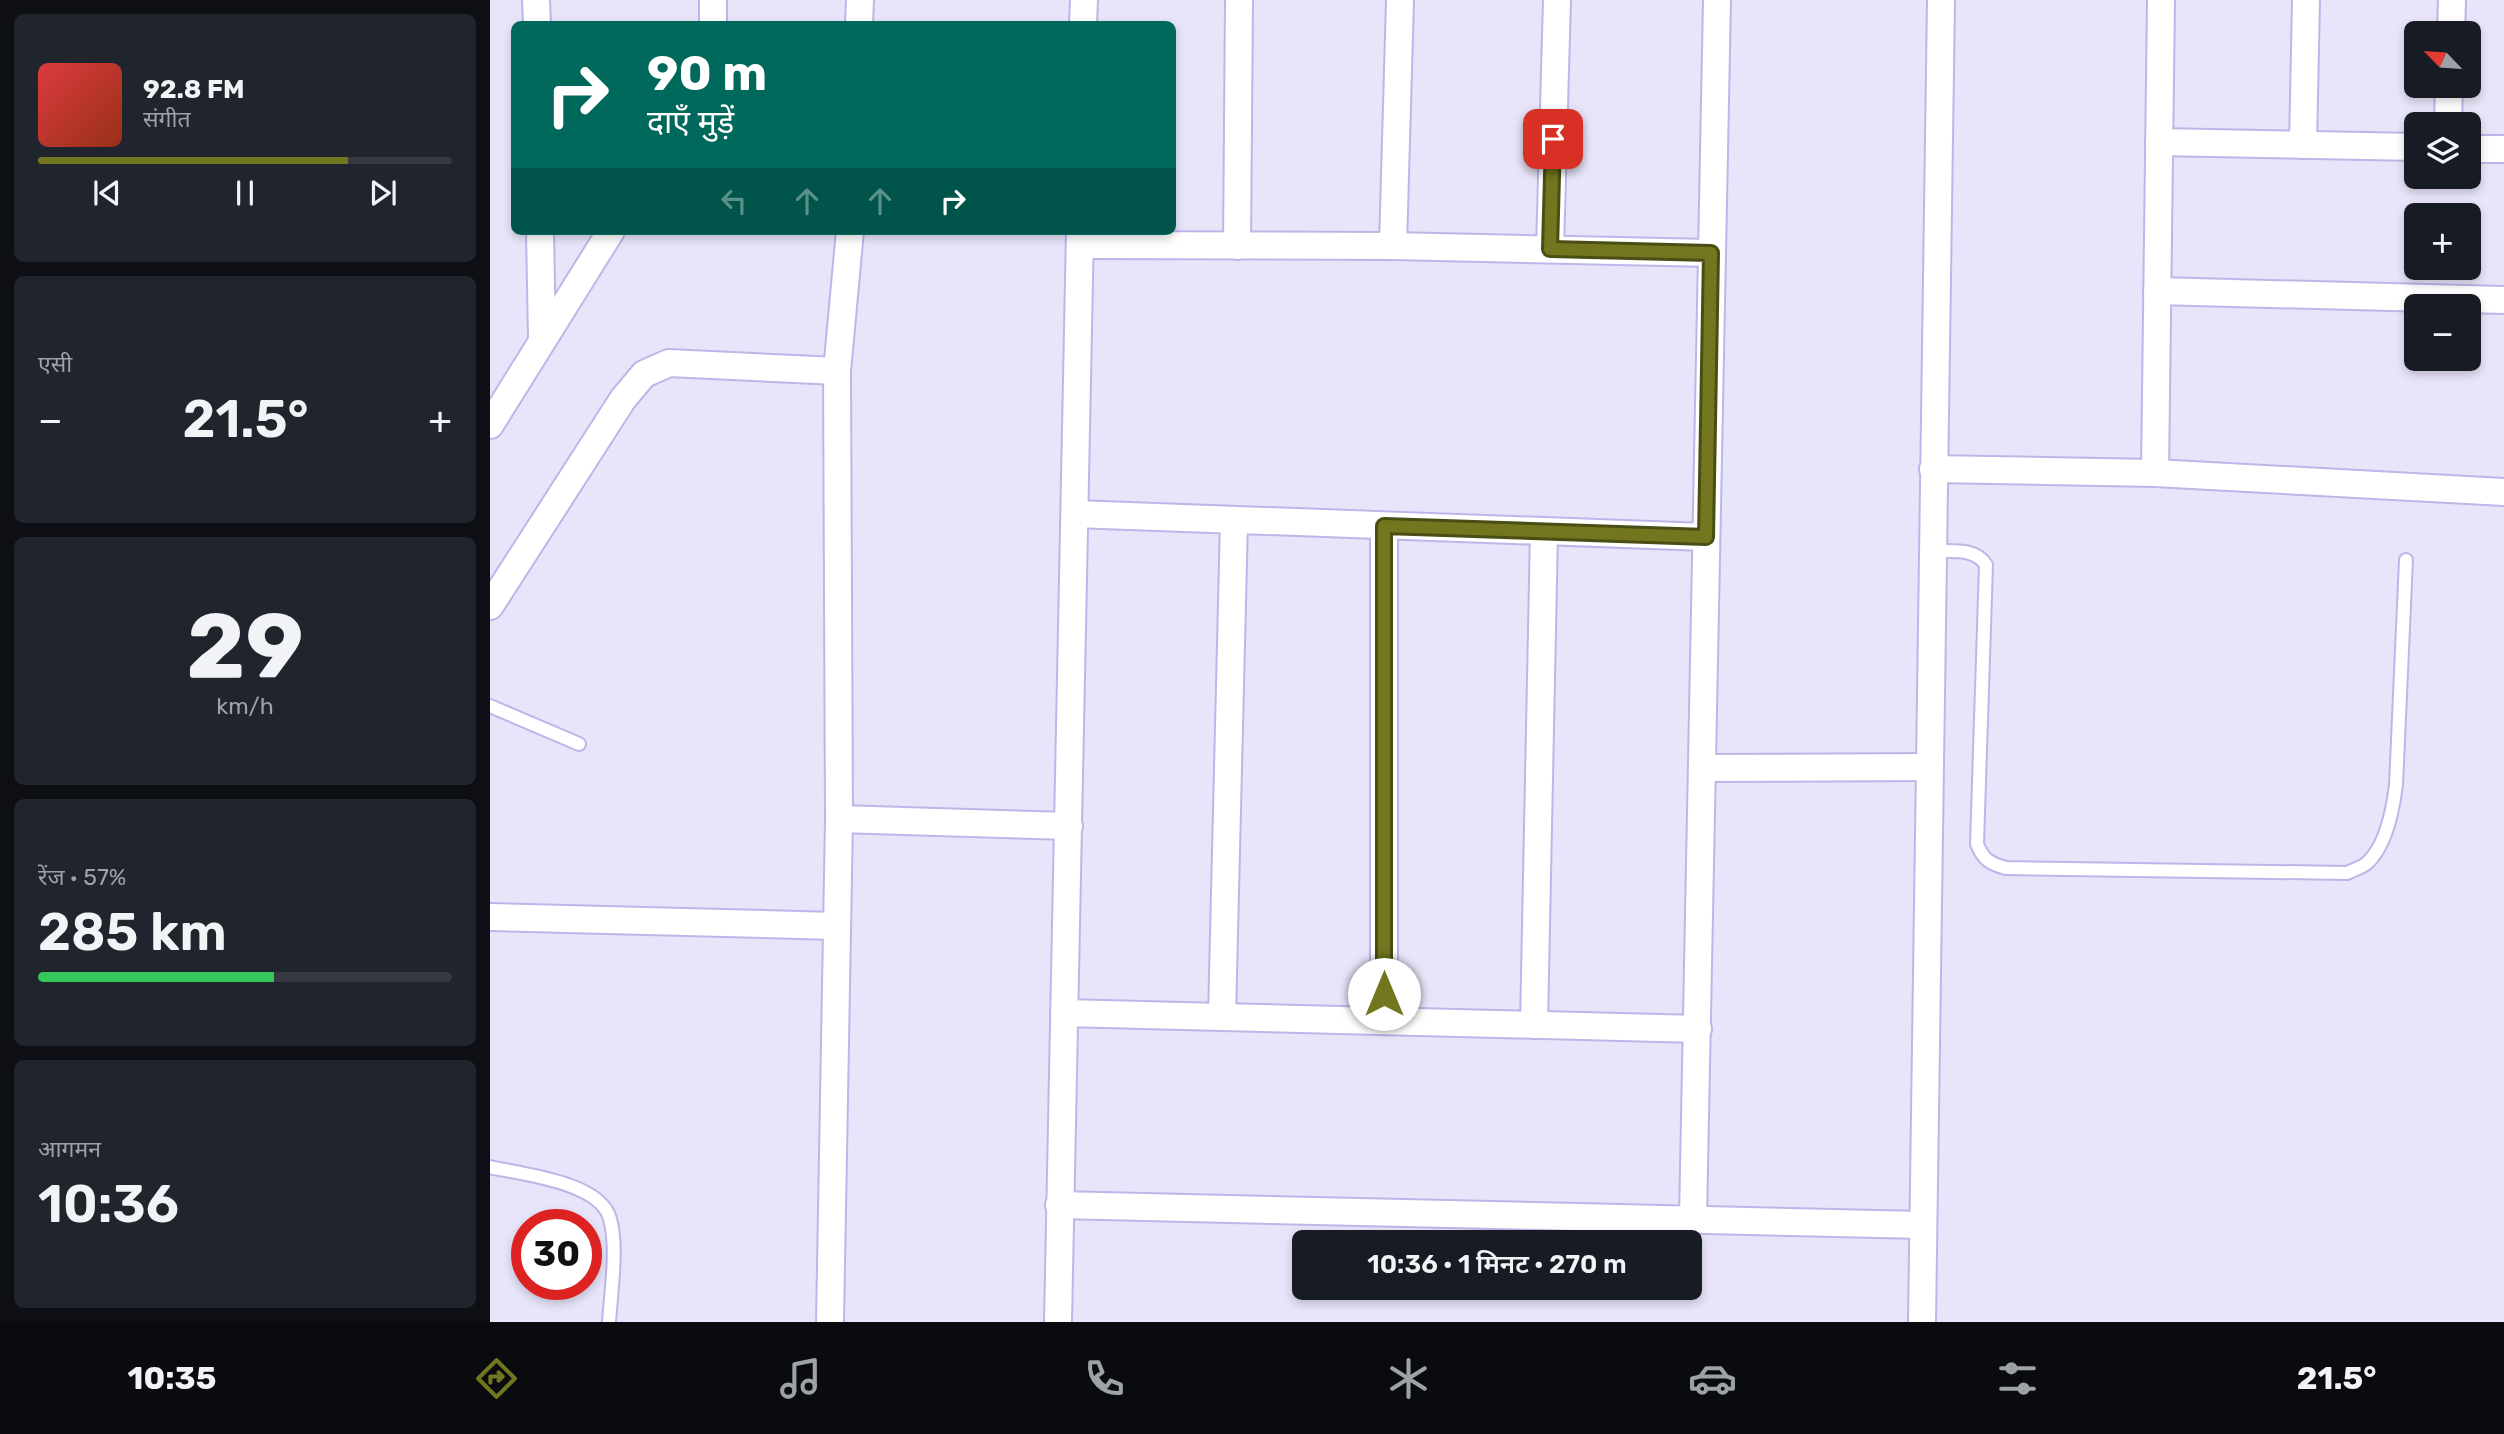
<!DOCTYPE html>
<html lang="hi">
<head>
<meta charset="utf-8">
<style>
	body { margin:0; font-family:Rubik,"Noto Sans Devanagari",sans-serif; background:#20242c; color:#f1f3f6; height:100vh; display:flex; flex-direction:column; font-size:26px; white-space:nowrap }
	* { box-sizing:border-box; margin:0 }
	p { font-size:23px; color:#9ea1a6 }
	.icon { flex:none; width:38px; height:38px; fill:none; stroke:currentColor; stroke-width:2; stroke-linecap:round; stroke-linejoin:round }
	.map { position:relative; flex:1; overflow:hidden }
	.sheet { display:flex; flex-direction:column; gap:14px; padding:14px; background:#0d0f14; width:490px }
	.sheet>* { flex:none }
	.guide { position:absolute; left:21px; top:21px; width:665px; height:214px; border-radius:10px; box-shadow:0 4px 10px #0003; background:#00695c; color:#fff; overflow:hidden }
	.needle { width:46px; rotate:295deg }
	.buttons { position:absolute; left:1914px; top:21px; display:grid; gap:14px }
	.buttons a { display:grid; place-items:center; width:77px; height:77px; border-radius:10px; background:#171b24; box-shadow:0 4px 10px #0003; font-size:35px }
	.speed { position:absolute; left:21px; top:1209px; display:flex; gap:14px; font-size:35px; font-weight:700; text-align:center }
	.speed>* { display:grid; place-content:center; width:91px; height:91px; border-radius:50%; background:#171b24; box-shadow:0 4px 10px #0003; line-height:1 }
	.speed .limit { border:10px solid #d22; background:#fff; color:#111 }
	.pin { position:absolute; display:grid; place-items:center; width:60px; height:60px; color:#fff; margin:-30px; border-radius:14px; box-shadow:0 4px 10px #0006 }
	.me { position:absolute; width:77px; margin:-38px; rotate:0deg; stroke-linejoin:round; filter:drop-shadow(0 0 5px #0008) }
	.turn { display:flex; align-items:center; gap:24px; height:147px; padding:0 21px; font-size:32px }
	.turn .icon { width:91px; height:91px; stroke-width:2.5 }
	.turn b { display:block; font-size:49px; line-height:60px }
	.lanes { display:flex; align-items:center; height:66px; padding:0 21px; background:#0003; justify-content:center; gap:35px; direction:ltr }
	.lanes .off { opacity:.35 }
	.big { font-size:52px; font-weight:600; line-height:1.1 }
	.sheet .widget { flex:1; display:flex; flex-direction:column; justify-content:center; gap:10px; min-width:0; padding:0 24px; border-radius:10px; background:#20242c }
	.sheet .dial { align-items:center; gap:0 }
	.dial b { font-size:91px; line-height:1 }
	.song { display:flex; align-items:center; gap:21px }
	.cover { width:84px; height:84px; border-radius:10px; background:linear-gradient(135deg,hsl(0 70% 55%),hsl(10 70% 35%)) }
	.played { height:7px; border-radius:4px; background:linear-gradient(90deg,#72761e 75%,#363941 75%) }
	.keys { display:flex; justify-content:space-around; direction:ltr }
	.heat { display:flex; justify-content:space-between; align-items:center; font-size:38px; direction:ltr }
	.charge { height:10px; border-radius:5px; background:linear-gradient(90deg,#34c759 57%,#363941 0) }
	.trip { position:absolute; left:802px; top:1230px; width:410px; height:70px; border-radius:10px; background:#171b24; box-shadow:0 4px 10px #0003; font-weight:600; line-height:70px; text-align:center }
	.tabs { display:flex; height:112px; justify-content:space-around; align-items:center; background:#090b0e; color:#9ea1a6 }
	.tabs .icon { width:49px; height:49px }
	.tabs .active { color:#72761e }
	.tabs b { font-size:32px; color:#f1f3f6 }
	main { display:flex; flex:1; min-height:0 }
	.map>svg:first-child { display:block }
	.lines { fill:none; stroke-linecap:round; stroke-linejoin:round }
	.lane-casing { stroke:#beb6e9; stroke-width:16 }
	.street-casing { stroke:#beb6e9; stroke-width:30 }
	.lane { stroke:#fff; stroke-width:12 }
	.street { stroke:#fff; stroke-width:26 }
	.route-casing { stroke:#4a4d14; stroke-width:18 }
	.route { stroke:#72761e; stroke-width:12 }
</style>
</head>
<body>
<main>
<section class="sheet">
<div class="widget">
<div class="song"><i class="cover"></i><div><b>92.8 FM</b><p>संगीत</p></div></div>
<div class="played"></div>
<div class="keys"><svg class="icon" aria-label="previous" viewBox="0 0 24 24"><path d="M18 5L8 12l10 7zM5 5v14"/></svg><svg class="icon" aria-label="pause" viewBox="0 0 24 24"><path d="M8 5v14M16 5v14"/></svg><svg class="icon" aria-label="next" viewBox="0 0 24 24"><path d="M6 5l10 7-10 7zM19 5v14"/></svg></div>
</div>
<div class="widget"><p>एसी</p>
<div class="heat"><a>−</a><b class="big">21.5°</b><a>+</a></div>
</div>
<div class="widget dial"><b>29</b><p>km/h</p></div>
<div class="widget"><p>रेंज · 57%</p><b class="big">285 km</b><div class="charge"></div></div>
<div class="widget"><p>आगमन</p><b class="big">10:36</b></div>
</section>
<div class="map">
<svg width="2014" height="1322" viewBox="0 0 2014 1322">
	<rect width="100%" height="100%" fill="#e8e5fa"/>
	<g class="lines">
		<g class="lane-casing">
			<g id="lane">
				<path d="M1443 551C1461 552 1485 547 1496 565L1487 844C1493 860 1501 864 1516 868L1857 873C1863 870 1873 867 1877 863 1896 846 1903 809 1906 785L1916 560"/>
				<polyline points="0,706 89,744"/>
				<path d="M0 1167C31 1174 111 1182 120 1219 128 1247 121 1292 119 1322"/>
			</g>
		</g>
		<g class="street-casing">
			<g id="street">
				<polyline points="46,0 47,24"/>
				<polyline points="223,24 223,0"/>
				<polyline points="369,24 370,0"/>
				<polyline points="593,24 594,0"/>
				<polyline points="1961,33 1962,0"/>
				<polyline points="1958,124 1959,86"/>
				<polyline points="1669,142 1927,147"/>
				<polyline points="1813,145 1816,0"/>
				<polyline points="1979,149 2014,149"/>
				<polyline points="50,231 52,339"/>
				<polyline points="590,245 903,246 1221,253"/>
				<polyline points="747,246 749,0"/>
				<polyline points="903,246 910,0"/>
				<polyline points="1060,249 1067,0"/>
				<polyline points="1667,291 2014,300"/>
				<polyline points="0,425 121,231"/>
				<polyline points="1443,469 1665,473 2014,492"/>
				<polyline points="1665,473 1671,0"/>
				<polyline points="585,514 1216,537"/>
				<polyline points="0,606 133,399 154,374 179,363 347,371"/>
				<polyline points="1212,768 1439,767"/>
				<polyline points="349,819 579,826"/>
				<polyline points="0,917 347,926"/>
				<polyline points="574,1013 1208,1029"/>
				<polyline points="732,1017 744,520"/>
				<polyline points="894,1021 894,526"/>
				<polyline points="1044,1025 1054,531"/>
				<polyline points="569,1205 1432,1225"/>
				<polyline points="1203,1219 1227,0"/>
				<polyline points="340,1322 349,819 347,371 360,231"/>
				<polyline points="568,1322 590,231"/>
				<polyline points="1432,1322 1451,0"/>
			</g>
		</g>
		<use href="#lane" class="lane"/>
		<use href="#street" class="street"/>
	</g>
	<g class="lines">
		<g class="route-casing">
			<polyline id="route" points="894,994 894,526 1216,537 1221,253 1060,249 1063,139"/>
		</g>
		<use href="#route" class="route"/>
	</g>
</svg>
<div class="buttons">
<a><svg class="needle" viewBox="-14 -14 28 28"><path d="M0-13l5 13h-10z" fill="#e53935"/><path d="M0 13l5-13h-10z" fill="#9ea1a6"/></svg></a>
<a><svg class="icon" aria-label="layers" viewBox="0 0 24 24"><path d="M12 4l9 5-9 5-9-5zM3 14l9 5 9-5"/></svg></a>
<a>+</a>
<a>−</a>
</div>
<div class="speed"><div class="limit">30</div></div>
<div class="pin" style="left:1063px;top:139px;background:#d93025"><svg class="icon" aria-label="arrive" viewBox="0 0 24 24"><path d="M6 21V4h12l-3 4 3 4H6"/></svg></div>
<svg class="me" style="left:894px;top:994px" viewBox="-20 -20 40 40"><circle r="19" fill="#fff"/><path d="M0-13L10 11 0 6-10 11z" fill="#72761e"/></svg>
<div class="trip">10:36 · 1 मिनट · 270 m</div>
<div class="guide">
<div class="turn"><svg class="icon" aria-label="right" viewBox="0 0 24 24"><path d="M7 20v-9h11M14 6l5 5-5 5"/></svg><div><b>90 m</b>दाएँ मुड़ें</div></div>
<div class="lanes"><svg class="icon off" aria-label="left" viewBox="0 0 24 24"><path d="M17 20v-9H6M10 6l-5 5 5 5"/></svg><svg class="icon off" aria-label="ahead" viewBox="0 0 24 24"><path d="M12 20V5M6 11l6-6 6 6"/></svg><svg class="icon off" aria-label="ahead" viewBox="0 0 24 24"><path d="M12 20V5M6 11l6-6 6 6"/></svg><svg class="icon" aria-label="right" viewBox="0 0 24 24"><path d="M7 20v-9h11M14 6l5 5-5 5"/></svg></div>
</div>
</div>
</main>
<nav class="tabs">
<b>10:35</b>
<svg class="icon active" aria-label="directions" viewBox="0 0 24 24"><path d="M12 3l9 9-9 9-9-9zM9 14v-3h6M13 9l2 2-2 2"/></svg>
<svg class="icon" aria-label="music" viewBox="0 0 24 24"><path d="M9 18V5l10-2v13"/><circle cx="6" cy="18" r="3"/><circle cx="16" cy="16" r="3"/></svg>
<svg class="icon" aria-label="phone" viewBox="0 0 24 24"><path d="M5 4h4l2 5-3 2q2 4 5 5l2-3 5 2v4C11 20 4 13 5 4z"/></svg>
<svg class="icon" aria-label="climate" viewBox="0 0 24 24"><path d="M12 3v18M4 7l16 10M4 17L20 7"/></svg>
<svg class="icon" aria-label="car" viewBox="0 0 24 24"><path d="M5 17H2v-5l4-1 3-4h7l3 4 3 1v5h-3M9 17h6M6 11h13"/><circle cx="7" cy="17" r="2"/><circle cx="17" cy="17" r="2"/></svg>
<svg class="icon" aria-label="filters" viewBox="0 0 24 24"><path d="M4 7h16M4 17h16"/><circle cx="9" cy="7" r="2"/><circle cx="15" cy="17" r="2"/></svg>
<b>21.5°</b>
</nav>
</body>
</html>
